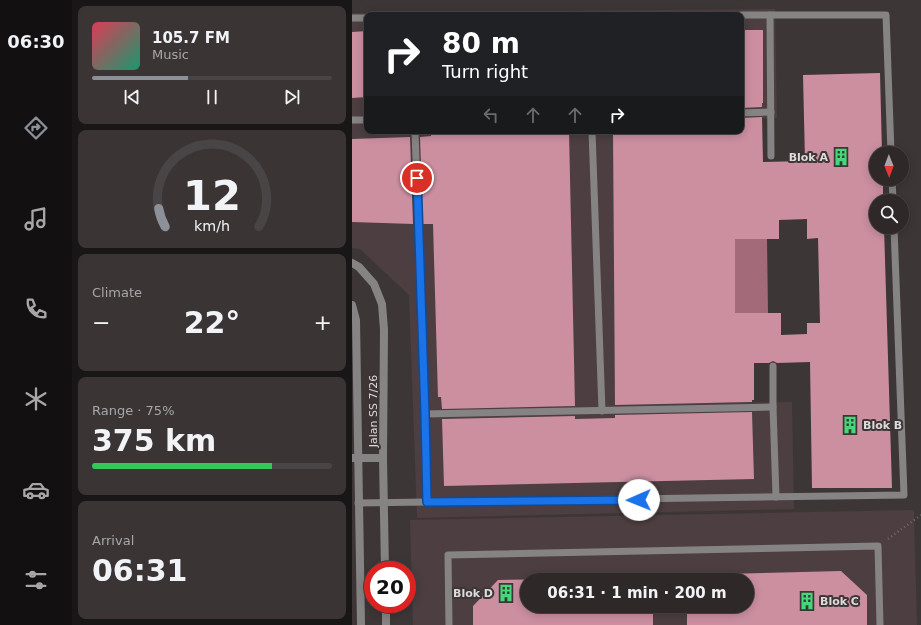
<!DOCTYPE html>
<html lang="en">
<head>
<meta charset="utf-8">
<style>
	body { margin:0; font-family:"DejaVu Sans",sans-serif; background:#3a3435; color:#f1f3f6; height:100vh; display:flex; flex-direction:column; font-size:15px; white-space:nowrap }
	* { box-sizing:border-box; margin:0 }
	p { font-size:13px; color:#a7a6a8 }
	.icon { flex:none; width:22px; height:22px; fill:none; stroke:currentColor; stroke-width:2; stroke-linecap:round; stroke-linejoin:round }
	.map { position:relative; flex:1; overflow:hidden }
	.side { display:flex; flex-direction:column; gap:6px; padding:6px; background:#191617; width:280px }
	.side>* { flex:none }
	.banner { position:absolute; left:12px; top:12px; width:380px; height:122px; border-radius:8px; box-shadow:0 2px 10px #0003,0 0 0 1px #494446; background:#202124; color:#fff; overflow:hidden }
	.needle { width:26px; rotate:179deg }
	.tools { position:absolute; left:517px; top:146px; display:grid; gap:8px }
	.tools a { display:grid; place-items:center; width:40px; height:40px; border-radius:50%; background:#2e2829; box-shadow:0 2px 10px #0003,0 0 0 1px #494446; font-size:20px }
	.speed { position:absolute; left:12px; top:561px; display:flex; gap:8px; font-size:20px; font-weight:700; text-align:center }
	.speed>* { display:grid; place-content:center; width:52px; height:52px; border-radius:50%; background:#2e2829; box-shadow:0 2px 10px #0003,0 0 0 1px #494446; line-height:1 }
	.speed .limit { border:6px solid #d22; background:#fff; color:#111 }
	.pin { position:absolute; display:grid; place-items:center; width:34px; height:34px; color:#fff; margin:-17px; border:2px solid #fff; border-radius:50%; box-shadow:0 1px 4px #0007 }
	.me { position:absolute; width:44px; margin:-22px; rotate:269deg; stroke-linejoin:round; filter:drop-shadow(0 0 3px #0008) }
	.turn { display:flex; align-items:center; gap:14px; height:84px; padding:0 12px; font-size:18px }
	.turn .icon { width:52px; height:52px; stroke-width:2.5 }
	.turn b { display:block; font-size:28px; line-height:34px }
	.lanes { display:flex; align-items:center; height:38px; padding:0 12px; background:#0003; justify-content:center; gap:20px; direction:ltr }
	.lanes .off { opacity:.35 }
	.big { font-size:30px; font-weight:700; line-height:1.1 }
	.side .tile { flex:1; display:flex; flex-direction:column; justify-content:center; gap:6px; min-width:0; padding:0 14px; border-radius:8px; background:#3a3435 }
	.side .dial { align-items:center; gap:0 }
	.dial svg { height:104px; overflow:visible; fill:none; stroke:#494446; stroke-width:7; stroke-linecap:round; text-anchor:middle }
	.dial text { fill:#f1f3f6; stroke:none }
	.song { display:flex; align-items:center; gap:12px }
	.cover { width:48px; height:48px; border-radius:6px; background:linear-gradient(135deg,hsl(350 70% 55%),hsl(160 70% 35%)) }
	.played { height:4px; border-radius:2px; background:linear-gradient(90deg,#8c9099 40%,#494446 40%) }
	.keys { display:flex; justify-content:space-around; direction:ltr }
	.heat { display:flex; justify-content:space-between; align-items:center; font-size:22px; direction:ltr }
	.charge { height:6px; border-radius:3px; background:linear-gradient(90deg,#34c759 75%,#494446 0) }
	.trip { position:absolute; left:168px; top:573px; width:234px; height:40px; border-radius:20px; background:#2e2829; box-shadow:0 2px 10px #0003,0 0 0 1px #494446; font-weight:700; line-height:40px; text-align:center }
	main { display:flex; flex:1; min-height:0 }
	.tabs { display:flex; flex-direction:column; width:72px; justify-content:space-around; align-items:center; background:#121010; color:#a7a6a8 }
	.tabs .icon { width:28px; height:28px }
	.tabs .selected { color:#8c9099 }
	.tabs b { font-size:18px; color:#f1f3f6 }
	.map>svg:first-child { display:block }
	.built { fill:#4c3e41; fill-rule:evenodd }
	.water { fill:#a36a7a }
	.building { fill:#cb8fa0; fill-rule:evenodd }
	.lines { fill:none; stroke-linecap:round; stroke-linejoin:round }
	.path { stroke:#706a6b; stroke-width:2.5; stroke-dasharray:1 3; stroke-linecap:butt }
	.service { stroke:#868384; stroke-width:7 }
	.minor { stroke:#868384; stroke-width:8 }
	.tertiary { stroke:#868384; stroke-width:8 }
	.route-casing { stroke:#114b97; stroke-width:10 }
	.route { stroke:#1a73e8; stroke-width:7 }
	.labels { text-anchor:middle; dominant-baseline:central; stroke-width:4; stroke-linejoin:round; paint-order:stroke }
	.poi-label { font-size:11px; font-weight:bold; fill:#dfdbdc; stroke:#3d3637; text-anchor:end }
	.street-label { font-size:11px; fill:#dfdbdc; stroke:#3d3637 }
</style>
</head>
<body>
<main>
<nav class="tabs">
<b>06:30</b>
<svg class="icon selected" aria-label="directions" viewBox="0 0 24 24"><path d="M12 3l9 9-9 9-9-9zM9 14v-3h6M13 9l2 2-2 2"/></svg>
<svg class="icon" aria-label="music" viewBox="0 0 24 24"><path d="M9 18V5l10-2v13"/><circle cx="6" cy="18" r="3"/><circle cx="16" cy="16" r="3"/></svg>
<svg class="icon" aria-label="phone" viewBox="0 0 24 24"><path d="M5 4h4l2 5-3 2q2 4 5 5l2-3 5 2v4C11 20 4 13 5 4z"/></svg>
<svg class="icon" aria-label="climate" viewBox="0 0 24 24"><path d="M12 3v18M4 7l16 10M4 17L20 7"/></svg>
<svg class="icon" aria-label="car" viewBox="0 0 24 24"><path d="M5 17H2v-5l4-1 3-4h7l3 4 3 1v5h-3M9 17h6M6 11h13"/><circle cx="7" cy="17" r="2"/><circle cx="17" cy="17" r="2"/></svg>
<svg class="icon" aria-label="filters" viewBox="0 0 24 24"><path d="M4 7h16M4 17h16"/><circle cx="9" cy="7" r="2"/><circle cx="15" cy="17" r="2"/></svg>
</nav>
<section class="side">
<div class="tile">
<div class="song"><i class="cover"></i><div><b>105.7 FM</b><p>Music</p></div></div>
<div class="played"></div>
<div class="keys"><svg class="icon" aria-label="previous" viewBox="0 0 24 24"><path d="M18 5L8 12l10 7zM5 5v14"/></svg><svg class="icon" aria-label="pause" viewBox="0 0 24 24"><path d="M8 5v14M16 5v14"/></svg><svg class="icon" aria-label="next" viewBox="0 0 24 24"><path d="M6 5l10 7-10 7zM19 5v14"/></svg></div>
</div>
<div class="tile dial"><svg viewBox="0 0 100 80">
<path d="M14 69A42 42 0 1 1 86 69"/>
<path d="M14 69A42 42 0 0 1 9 55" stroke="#8c9099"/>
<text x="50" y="56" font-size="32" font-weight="700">12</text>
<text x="50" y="72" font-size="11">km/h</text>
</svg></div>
<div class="tile"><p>Climate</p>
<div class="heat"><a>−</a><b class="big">22°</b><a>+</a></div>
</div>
<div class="tile"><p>Range · 75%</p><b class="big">375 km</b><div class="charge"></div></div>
<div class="tile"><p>Arrival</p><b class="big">06:31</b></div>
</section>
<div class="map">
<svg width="569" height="625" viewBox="0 0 569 625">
	<rect width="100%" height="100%" fill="#3d3637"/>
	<g class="built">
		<polygon points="423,9 425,118 389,119 389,15 15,15 15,131 337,131 344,403 440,402 442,509 65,518 57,295 8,249 0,248 0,13"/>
		<path d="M562 510 565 625H61L58 520ZM175 580H395V606H175Z"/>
	</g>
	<polygon class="water" points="383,239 415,239 416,313 383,313"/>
	<g class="building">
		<polygon points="389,30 411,30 411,103 410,103 410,107 389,108"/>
		<polygon points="15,31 15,97 0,98 0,32"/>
		<path d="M528 73 530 153H524V179H531V201H524V227H532L540 488H460L458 362 425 363 421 361 417 363H402V400H400V402L263 405 261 131H389V118L410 117 411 162 453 161 451 75ZM455 219V239L466 238 468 323H455V334L429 335V313H383V239H427V220Z"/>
		<polygon points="79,131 217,131 223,406 90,409 89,397 86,397 81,224 71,224 68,137 79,136"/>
		<polygon points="58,137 61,224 0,222 0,139"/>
		<polygon points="400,412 402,479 92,486 90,419 223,416 223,419 263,418 263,415"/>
		<polygon points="489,571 515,595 515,625 335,625 335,606 395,606 395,580 334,580 334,575"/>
		<polygon points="301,578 301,580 175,580 175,606 301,606 301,625 121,625 121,606 146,580"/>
	</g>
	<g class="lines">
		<polyline class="path" points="536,539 569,515"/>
		<g class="service">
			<polyline points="389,15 534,15 539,153"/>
			<polyline points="418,15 419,156"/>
			<polyline points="0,18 15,18"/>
			<polyline points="389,113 419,112"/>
			<polyline points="0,120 15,120"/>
			<polyline points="63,131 73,414 75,502 552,495 542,227"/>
			<polyline points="240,131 250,411"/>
			<polyline points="540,179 541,201"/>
			<polyline points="421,366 421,407 424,497"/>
			<polyline points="73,414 421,407"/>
			<polyline points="6,503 75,502"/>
			<polyline points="97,625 96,555 526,546 528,625"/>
		</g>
		<polyline class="minor" points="0,458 31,458"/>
		<g class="tertiary">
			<polyline points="0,263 7,267 22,284 30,304 32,330 31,458 33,570"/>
			<polyline points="0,305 4,320 9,625"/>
			<polyline points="34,604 34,625"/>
		</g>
	</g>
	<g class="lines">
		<g class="route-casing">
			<polyline id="route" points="65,178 73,414 75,502 287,500"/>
		</g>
		<use href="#route" class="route"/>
	</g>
	<defs>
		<g id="building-bare" transform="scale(1.38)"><path d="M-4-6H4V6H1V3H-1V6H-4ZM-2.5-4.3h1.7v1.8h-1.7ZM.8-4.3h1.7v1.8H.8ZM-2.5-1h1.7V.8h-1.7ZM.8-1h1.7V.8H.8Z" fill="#46d779" stroke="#3d3637" stroke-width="2.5" paint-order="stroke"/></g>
	</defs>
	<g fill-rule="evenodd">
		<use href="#building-bare" x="489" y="157"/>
		<use href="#building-bare" x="498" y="425"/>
		<use href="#building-bare" x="154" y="593"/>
		<use href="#building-bare" x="455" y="601"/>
	</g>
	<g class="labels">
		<g class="poi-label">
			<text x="476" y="157">Blok A</text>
			<text x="511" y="425" text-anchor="start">Blok B</text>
			<text x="141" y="593">Blok D</text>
			<text x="468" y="601" text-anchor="start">Blok C</text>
		</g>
		<g class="street-label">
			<text transform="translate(21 411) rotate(-90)">Jalan SS 7/26</text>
		</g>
	</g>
</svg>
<div class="tools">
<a><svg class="needle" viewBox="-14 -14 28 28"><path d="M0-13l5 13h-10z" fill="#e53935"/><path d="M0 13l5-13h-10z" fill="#a7a6a8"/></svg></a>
<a><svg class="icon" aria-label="search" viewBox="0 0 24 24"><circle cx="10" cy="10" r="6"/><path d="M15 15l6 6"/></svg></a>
</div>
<div class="speed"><div class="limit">20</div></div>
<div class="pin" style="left:65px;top:178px;background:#d93025"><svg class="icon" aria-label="arrive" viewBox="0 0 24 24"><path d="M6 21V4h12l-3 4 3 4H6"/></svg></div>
<svg class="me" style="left:287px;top:500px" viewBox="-20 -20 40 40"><circle r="19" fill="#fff"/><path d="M0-13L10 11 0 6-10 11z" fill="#1a73e8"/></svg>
<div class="trip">06:31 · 1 min · 200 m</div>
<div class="banner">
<div class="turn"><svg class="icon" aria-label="right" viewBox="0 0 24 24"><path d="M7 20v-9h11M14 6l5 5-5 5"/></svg><div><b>80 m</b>Turn right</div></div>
<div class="lanes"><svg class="icon off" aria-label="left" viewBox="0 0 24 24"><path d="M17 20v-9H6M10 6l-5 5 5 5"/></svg><svg class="icon off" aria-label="ahead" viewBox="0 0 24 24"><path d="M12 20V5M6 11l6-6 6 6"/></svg><svg class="icon off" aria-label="ahead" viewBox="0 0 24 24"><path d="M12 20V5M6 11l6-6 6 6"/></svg><svg class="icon" aria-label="right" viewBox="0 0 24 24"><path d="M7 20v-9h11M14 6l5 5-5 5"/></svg></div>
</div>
</div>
</main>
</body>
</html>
